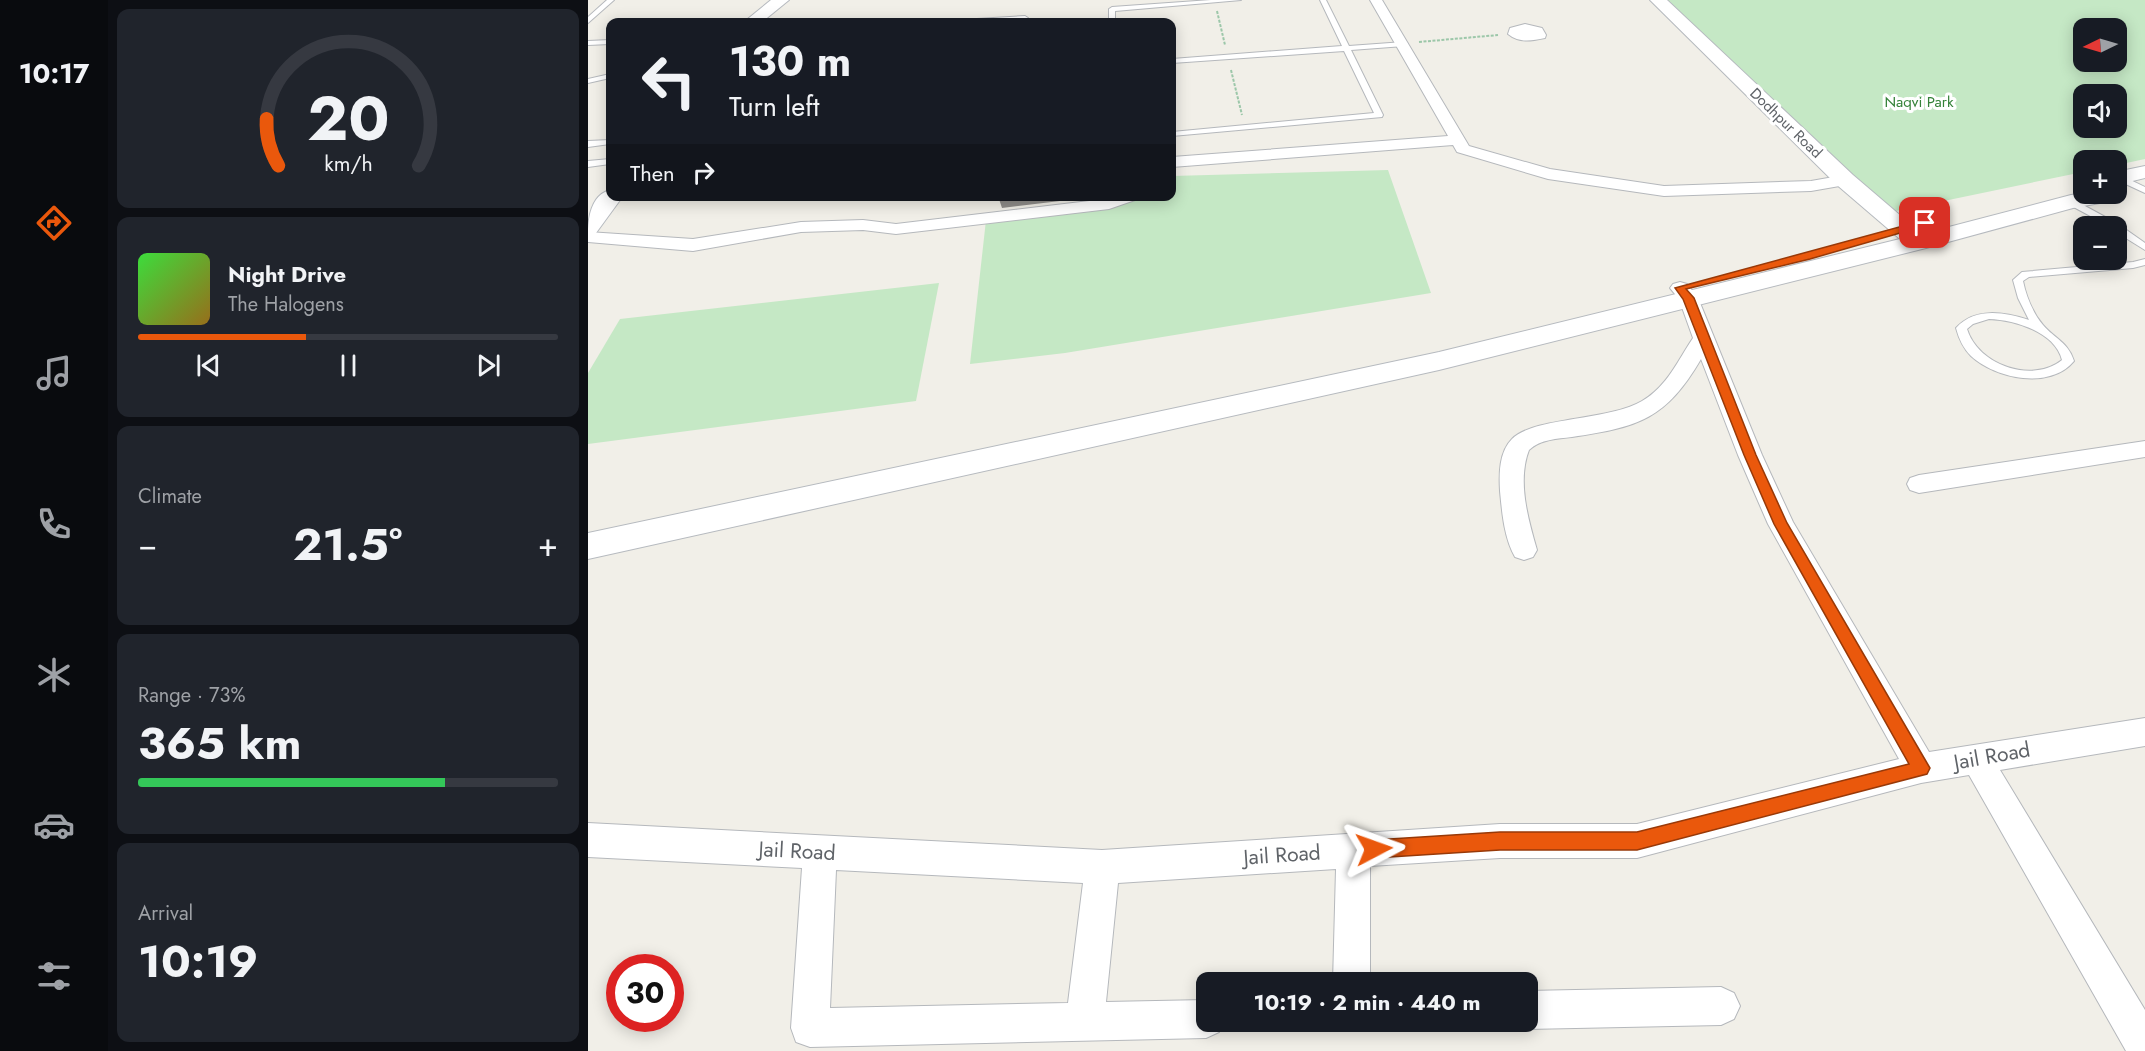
<!DOCTYPE html>
<html lang="en">
<head>
<meta charset="utf-8">
<style>
	body { margin:0; font-family:Jost,sans-serif; background:#20242c; color:#f1f3f6; height:100vh; display:flex; flex-direction:column; font-size:22px; white-space:nowrap }
	* { box-sizing:border-box; margin:0 }
	p { font-size:20px; color:#9ea1a6 }
	.icon { flex:none; width:33px; height:33px; fill:none; stroke:currentColor; stroke-width:2; stroke-linecap:round; stroke-linejoin:round }
	.map { position:relative; flex:1; overflow:hidden }
	.side { display:flex; flex-direction:column; gap:9px; padding:9px; background:#0d0f14; width:480px }
	.side>* { flex:none }
	.hud { position:absolute; left:18px; top:18px; width:570px; height:183px; border-radius:12px; box-shadow:0 3px 15px #0003; background:#171b24; color:#f1f3f6; overflow:hidden }
	.needle { width:39px; rotate:265deg }
	.controls { position:absolute; left:1485px; top:18px; display:grid; gap:12px }
	.controls a { display:grid; place-items:center; width:54px; height:54px; border-radius:12px; background:#171b24; box-shadow:0 3px 15px #0003; font-size:30px }
	.speed { position:absolute; left:18px; top:954px; display:flex; gap:12px; font-size:30px; font-weight:700; text-align:center }
	.speed>* { display:grid; place-content:center; width:78px; height:78px; border-radius:50%; background:#171b24; box-shadow:0 3px 15px #0003; line-height:1 }
	.speed .limit { border:9px solid #d22; background:#fff; color:#111 }
	.pin { position:absolute; display:grid; place-items:center; width:51px; height:51px; color:#fff; margin:-26px; border-radius:12px; box-shadow:0 3px 9px #0006 }
	.me { position:absolute; width:66px; margin:-33px; rotate:86deg; stroke-linejoin:round; filter:drop-shadow(0 0 4px #0008) }
	.turn { display:flex; align-items:center; gap:21px; height:126px; padding:0 24px; font-size:27px }
	.turn .icon { width:78px; height:78px; stroke-width:2.5 }
	.turn b { display:block; font-size:42px; line-height:51px }
	.then { display:flex; align-items:center; height:57px; padding:0 24px; background:#0003; gap:12px; font-size:22px }
	.big { font-size:45px; font-weight:700; line-height:1.1 }
	.side .card { flex:1; display:flex; flex-direction:column; justify-content:center; gap:9px; min-width:0; padding:0 21px; border-radius:12px; background:#20242c }
	.side .dial { align-items:center; gap:0 }
	.dial svg { height:156px; overflow:visible; fill:none; stroke:#363941; stroke-width:7; stroke-linecap:round; text-anchor:middle }
	.dial text { fill:#f1f3f6; stroke:none }
	.song { display:flex; align-items:center; gap:18px }
	.cover { width:72px; height:72px; border-radius:9px; background:linear-gradient(135deg,hsl(120 70% 55%),hsl(40 70% 35%)) }
	.played { height:6px; border-radius:3px; background:linear-gradient(90deg,#ea580c 40%,#363941 40%) }
	.keys { display:flex; justify-content:space-around; direction:ltr }
	.heat { display:flex; justify-content:space-between; align-items:center; font-size:33px; direction:ltr }
	.charge { height:9px; border-radius:4px; background:linear-gradient(90deg,#34c759 73%,#363941 0) }
	.trip { position:absolute; left:608px; top:972px; width:342px; height:60px; border-radius:12px; background:#171b24; box-shadow:0 3px 15px #0003; font-weight:700; line-height:60px; text-align:center }
	main { display:flex; flex:1; min-height:0 }
	.tabs { display:flex; flex-direction:column; width:108px; justify-content:space-around; align-items:center; background:#090b0e; color:#9ea1a6 }
	.tabs .icon { width:42px; height:42px }
	.tabs .selected { color:#ea580c }
	.tabs b { font-size:27px; color:#f1f3f6 }
	.map>svg:first-child { display:block }
	.green { fill:#c5e8c5; fill-rule:evenodd }
	.lines { fill:none; stroke-linecap:round; stroke-linejoin:round }
	.lane-casing { stroke:#b5b8bc; stroke-width:2 }
	.street-casing { stroke:#b5b8bc; stroke-width:2 }
	.secondary-casing { stroke:#b6babf; stroke-width:2 }
	.path { stroke:#9cc7a9; stroke-width:2; stroke-dasharray:3 1.5; stroke-linecap:butt }
	.lane { fill:#fff; fill-rule:evenodd }
	.street { fill:#fff; fill-rule:evenodd }
	.secondary { fill:#fff; fill-rule:evenodd }
	.wall { fill:#afaea9 }
	.shaded-wall { fill:#8f8d8a }
	.route { fill:#ea580c; stroke:#983908; stroke-width:1.5 }
	.labels { text-anchor:middle; dominant-baseline:central; stroke-width:6; stroke-linejoin:round; paint-order:stroke }
	.far-park-label { font-size:15px; fill:#348238; stroke:#fff }
	.far-street-label { font-size:15px; fill:#5f6368; stroke:#fff }
	.near-street-label { font-size:21px; fill:#5f6368; stroke:#fff }
</style>
</head>
<body>
<main>
<nav class="tabs">
<b>10:17</b>
<svg class="icon selected" aria-label="directions" viewBox="0 0 24 24"><path d="M12 3l9 9-9 9-9-9zM9 14v-3h6M13 9l2 2-2 2"/></svg>
<svg class="icon" aria-label="music" viewBox="0 0 24 24"><path d="M9 18V5l10-2v13"/><circle cx="6" cy="18" r="3"/><circle cx="16" cy="16" r="3"/></svg>
<svg class="icon" aria-label="phone" viewBox="0 0 24 24"><path d="M5 4h4l2 5-3 2q2 4 5 5l2-3 5 2v4C11 20 4 13 5 4z"/></svg>
<svg class="icon" aria-label="climate" viewBox="0 0 24 24"><path d="M12 3v18M4 7l16 10M4 17L20 7"/></svg>
<svg class="icon" aria-label="car" viewBox="0 0 24 24"><path d="M5 17H2v-5l4-1 3-4h7l3 4 3 1v5h-3M9 17h6M6 11h13"/><circle cx="7" cy="17" r="2"/><circle cx="17" cy="17" r="2"/></svg>
<svg class="icon" aria-label="filters" viewBox="0 0 24 24"><path d="M4 7h16M4 17h16"/><circle cx="9" cy="7" r="2"/><circle cx="15" cy="17" r="2"/></svg>
</nav>
<section class="side">
<div class="card dial"><svg viewBox="0 0 100 80">
<path d="M14 69A42 42 0 1 1 86 69"/>
<path d="M14 69A42 42 0 0 1 8 45" stroke="#ea580c"/>
<text x="50" y="56" font-size="32" font-weight="700">20</text>
<text x="50" y="72" font-size="11">km/h</text>
</svg></div>
<div class="card">
<div class="song"><i class="cover"></i><div><b>Night Drive</b><p>The Halogens</p></div></div>
<div class="played"></div>
<div class="keys"><svg class="icon" aria-label="previous" viewBox="0 0 24 24"><path d="M18 5L8 12l10 7zM5 5v14"/></svg><svg class="icon" aria-label="pause" viewBox="0 0 24 24"><path d="M8 5v14M16 5v14"/></svg><svg class="icon" aria-label="next" viewBox="0 0 24 24"><path d="M6 5l10 7-10 7zM19 5v14"/></svg></div>
</div>
<div class="card"><p>Climate</p>
<div class="heat"><a>−</a><b class="big">21.5°</b><a>+</a></div>
</div>
<div class="card"><p>Range · 73%</p><b class="big">365 km</b><div class="charge"></div></div>
<div class="card"><p>Arrival</p><b class="big">10:19</b></div>
</section>
<div class="map">
<svg width="1557" height="1051" viewBox="0 0 1557 1051">
	<rect width="100%" height="100%" fill="#f1efe8"/>
	<g class="green">
		<path d="M1080 0H1557V159L1529 165 1528 160H1496L1495 172 1298 213ZM1496 28H1528V62H1496ZM1496 94H1528V128H1496Z"/>
		<polygon points="800,170 843,293 477,353 382,364 398,220 546,197 584,196 584,176"/>
		<polygon points="351,283 328,401 0,444 0,373 32,319"/>
	</g>
	<g class="lines">
		<g class="lane-casing">
			<g id="lane">
				<polygon points="19,0 26,0 0,23 0,17"/>
				<polygon points="623,0 653,0 527,11 527,22 521,22 521,9 524,7"/>
				<polygon points="732,0 738,0 761,46 816,42 820,44 816,46 763,50 795,115 794,117 584,136 584,132 786,113 756,51 584,63 584,59 754,46"/>
				<polygon points="437,16 440,18 440,22 434,22 434,20 369,22 372,20"/>
				<polygon points="22,40 22,44 0,45 0,41"/>
				<polygon points="22,74 22,78 0,83 0,79"/>
				<polygon points="22,140 22,144 0,147 0,141"/>
				<polygon points="22,159 22,164 0,167 0,161"/>
				<polygon points="1532,175 1557,187 1557,193 1529,180 1528,177"/>
				<polygon points="1480,200 1486,200 1530,224 1557,243 1557,250 1528,232 1528,226 1521,226 1480,204"/>
				<path d="M1557 259V265L1545 268 1441 277 1435 281C1438 296 1445 313 1455 325 1467 339 1480 342 1486 361 1462 390 1408 379 1383 356 1375 348 1371 339 1368 328 1387 307 1416 312 1441 320L1430 298 1425 280 1434 272 1545 262ZM1401 319C1427 320 1467 332 1474 360 1444 384 1390 365 1379 329L1385 324Z"/>
			</g>
		</g>
		<g class="street-casing">
			<g id="street">
				<polygon points="782,0 794,0 881,146 962,169 1076,186 1223,181 1257,175 1265,180 1263,184 1223,191 1076,196 960,179 869,152 865,145 584,167 584,157 860,136"/>
				<path d="M937 24 954 28 958 35 957 38C943 41 931 43 920 34L922 28Z"/>
				<polygon points="525,196 549,196 547,200 521,209 308,234 275,230 213,232 105,251 0,242 0,232 105,239 213,222 275,220 308,224 518,199"/>
				<path d="M1092 282 1099 284 1110 298 1174 455 1205 522 1341 752 1557 718V746L1412 770 1557 1010V1051H1538L1381 775 1333 783 1049 858H912L782 866V982H745L748 869 530 883 518 1002 618 1000V1022H636L631 1032 618 1038 222 1047 208 1042 203 1028 214 868 0 857V823L514 850 912 824H1049L1311 759 1180 524 1150 455 1113 359C1078 419 1051 427 984 437 969 439 953 439 941 450 929 481 940 519 949 550L945 557 936 560 927 557C916 538 914 512 912 491 911 474 911 452 924 439 945 417 1020 421 1054 401 1079 387 1090 360 1105 338L1091 299 1082 288 1085 284ZM248 870 495 883 480 1003 242 1008Z"/>
				<polygon points="1557,441 1557,457 1331,493 1322,490 1319,484 1322,478 1331,475"/>
				<polygon points="1133,987 1146,993 1152,1006 1146,1019 1133,1025 939,1029 925,1022 939,1022 939,991"/>
			</g>
		</g>
		<g class="secondary-casing">
			<g id="secondary">
				<polygon points="183,0 201,0 174,22 156,22"/>
				<polygon points="1062,0 1079,0 1265,175 1334,234 1483,195 1496,193 1528,194 1528,188 1536,194 1533,199 1485,208 1338,248 851,370 0,559 0,533 851,352 1312,239 1249,185"/>
				<polygon points="1557,166 1557,178 1528,185 1528,172"/>
				<path d="M22 190V196H35L8 233 0 235C0 218 3 195 22 190Z"/>
			</g>
		</g>
		<g class="path">
			<polyline points="629,11 637,45"/>
			<polyline points="831,42 910,35"/>
			<polyline points="643,70 654,115"/>
		</g>
		<use href="#lane" class="lane"/>
		<use href="#street" class="street"/>
		<use href="#secondary" class="secondary"/>
	</g>
	<polygon class="wall" points="59,196 81,196 60,198"/>
	<polygon class="shaded-wall" points="410,196 514,196 414,208"/>
	<polygon class="route" points="1337,220 1340,221 1340,225 1222,259 1098,289 1106,298 1168,455 1199,523 1339,763 1342,768 1339,774 1049,850 912,850 786,858 779,855 777,849 779,843 786,840 912,832 1049,832 1321,764 1186,524 1156,455 1095,299 1087,288"/>
	<g class="labels">
		<g class="far-park-label">
			<text x="1331" y="102">Naqvi Park</text>
		</g>
		<g class="far-street-label">
			<text transform="translate(1198 123) rotate(44)">Dodhpur Road</text>
		</g>
		<g class="near-street-label">
			<text transform="translate(1404 756) rotate(-10)">Jail Road</text>
			<text transform="translate(209 851) rotate(3)">Jail Road</text>
			<text transform="translate(694 855) rotate(-4)">Jail Road</text>
		</g>
	</g>
</svg>
<div class="controls">
<a><svg class="needle" viewBox="-14 -14 28 28"><path d="M0-13l5 13h-10z" fill="#e53935"/><path d="M0 13l5-13h-10z" fill="#9ea1a6"/></svg></a>
<a><svg class="icon" aria-label="sound" viewBox="0 0 24 24"><path d="M4 9h4l5-4v14l-5-4H4zM17 9q2 3 0 6"/></svg></a>
<a>+</a>
<a>−</a>
</div>
<div class="speed"><div class="limit">30</div></div>
<div class="pin" style="left:1337px;top:223px;background:#d93025"><svg class="icon" aria-label="arrive" viewBox="0 0 24 24"><path d="M6 21V4h12l-3 4 3 4H6"/></svg></div>
<svg class="me" style="left:786px;top:849px" viewBox="-20 -20 40 40"><path d="M0-17L14 15 0 8-14 15z" fill="#ea580c" stroke="#fff" stroke-width="4"/></svg>
<div class="trip">10:19 · 2 min · 440 m</div>
<div class="hud">
<div class="turn"><svg class="icon" aria-label="left" viewBox="0 0 24 24"><path d="M17 20v-9H6M10 6l-5 5 5 5"/></svg><div><b>130 m</b>Turn left</div></div>
<div class="then">Then<svg class="icon" aria-label="right" viewBox="0 0 24 24"><path d="M7 20v-9h11M14 6l5 5-5 5"/></svg></div>
</div>
</div>
</main>
</body>
</html>
